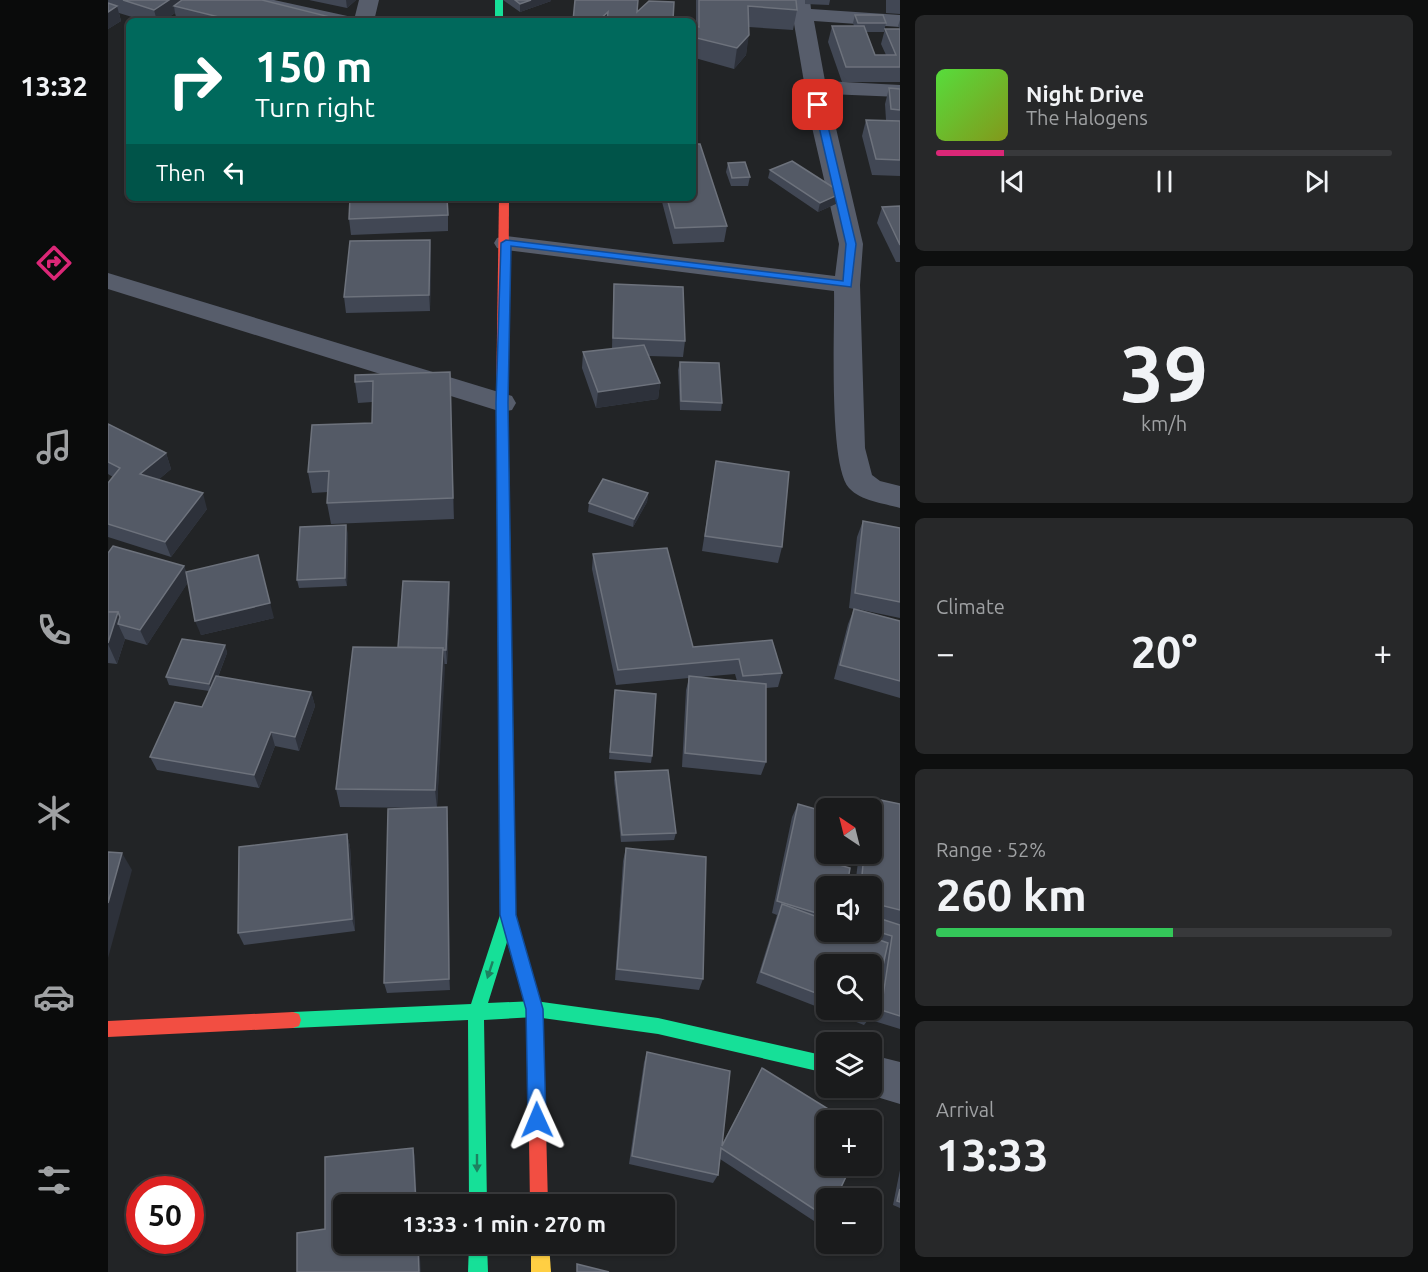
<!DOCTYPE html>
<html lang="en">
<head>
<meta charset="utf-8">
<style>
	body { margin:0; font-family:Ubuntu,sans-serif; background:#272829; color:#f1f3f6; height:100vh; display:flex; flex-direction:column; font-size:22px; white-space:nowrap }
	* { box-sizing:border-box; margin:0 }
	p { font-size:20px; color:#9fa1a3 }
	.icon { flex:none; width:33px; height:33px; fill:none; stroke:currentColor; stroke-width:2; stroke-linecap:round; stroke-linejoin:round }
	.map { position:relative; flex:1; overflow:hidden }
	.sheet { display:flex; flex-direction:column; gap:15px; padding:15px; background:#0e0f0f; width:528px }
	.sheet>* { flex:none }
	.top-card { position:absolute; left:18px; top:18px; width:570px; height:183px; border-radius:9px; box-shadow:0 2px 4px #0004,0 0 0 2px #38393b; background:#00695c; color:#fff; overflow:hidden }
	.needle { width:39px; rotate:325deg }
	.controls { position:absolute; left:708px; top:798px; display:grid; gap:12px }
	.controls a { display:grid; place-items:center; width:66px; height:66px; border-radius:9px; background:#1a1b1c; box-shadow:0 2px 4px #0004,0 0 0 2px #38393b; font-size:30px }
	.speed { position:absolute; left:18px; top:1176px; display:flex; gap:12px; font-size:30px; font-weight:700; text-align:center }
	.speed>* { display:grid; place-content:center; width:78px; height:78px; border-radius:50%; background:#1a1b1c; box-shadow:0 2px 4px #0004,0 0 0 2px #38393b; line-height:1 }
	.speed .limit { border:9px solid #d22; background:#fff; color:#111 }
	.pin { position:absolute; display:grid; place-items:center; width:51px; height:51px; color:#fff; margin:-26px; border-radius:12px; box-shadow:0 3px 9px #0006 }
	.me { position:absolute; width:66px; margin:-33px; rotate:359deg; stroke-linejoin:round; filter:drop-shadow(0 0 4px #0008) }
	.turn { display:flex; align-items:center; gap:21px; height:126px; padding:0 30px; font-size:27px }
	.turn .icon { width:78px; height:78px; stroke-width:2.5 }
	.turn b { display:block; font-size:42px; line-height:51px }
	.then { display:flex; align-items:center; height:57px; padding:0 30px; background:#0003; gap:12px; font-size:22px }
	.big { font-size:45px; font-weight:600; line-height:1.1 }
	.sheet .widget { flex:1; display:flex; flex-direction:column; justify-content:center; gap:9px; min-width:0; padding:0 21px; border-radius:9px; background:#272829 }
	.sheet .dial { align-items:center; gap:0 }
	.dial b { font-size:78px; line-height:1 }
	.song { display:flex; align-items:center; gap:18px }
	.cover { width:72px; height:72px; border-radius:9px; background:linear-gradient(135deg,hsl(110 70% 55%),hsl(70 70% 35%)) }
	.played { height:6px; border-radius:3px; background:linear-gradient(90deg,#db2777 15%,#38393b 15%) }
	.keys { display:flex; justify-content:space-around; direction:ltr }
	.heat { display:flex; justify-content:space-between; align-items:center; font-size:33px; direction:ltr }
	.charge { height:9px; border-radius:4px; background:linear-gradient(90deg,#34c759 52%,#38393b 0) }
	.trip { position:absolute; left:225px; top:1194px; width:342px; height:60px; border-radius:9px; background:#1a1b1c; box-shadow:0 2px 4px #0004,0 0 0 2px #38393b; font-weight:600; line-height:60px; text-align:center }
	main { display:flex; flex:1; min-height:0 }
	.menu { display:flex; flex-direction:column; width:108px; justify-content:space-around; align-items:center; background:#0a0b0b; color:#9fa1a3 }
	.menu .icon { width:42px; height:42px }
	.menu .current { color:#db2777 }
	.menu b { font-size:27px; color:#f1f3f6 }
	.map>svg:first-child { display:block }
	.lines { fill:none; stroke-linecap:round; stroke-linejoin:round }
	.street { fill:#575d6b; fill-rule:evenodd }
	.fast { fill:#16e098; fill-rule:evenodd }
	.slow { fill:#ffcf43; fill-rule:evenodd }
	.jam { fill:#f24e42; fill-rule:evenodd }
	.wall { fill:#414754; fill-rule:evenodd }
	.shaded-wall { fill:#2d313a }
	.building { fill:#545a66; stroke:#6d727c; stroke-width:1.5 }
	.oneway { fill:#1c8260 }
	.route { fill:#1a73e8; stroke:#114b97; stroke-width:1.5 }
</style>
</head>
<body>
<main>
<nav class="menu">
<b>13:32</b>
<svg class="icon current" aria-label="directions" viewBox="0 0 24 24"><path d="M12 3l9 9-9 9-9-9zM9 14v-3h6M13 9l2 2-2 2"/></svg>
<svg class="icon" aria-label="music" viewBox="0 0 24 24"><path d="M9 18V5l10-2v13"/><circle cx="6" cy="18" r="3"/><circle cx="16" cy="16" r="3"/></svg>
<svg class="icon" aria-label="phone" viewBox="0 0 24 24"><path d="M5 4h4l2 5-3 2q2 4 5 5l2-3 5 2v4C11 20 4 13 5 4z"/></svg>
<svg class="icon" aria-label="climate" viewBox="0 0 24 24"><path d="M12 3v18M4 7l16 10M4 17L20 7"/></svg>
<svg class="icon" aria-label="car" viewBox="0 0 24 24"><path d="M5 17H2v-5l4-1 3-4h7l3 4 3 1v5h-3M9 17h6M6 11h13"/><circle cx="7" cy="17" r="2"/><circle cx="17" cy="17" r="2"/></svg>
<svg class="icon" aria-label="filters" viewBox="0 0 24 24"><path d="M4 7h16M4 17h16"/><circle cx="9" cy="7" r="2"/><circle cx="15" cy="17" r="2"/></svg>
</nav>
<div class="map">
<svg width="792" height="1272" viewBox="0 0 792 1272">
	<rect width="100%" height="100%" fill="#222426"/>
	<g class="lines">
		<g class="street">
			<polygon points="129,0 166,0 244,17 246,20 251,0 271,0 266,21 209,21 132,4"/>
			<path d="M682 0H702L703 9 792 15V27L706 21 717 81 792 85V97L720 94 755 244 752 285 757 448 764 475 772 481 792 486V508C775 503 753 501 741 488 720 465 727 328 726 291L398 250 389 248 386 243 389 238 398 236 727 276 731 244 703 123Z"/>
			<polygon points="0,273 404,396 408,403 404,410 394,412 0,289"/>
			<polygon points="764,1055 792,1062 792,1104 749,1091 748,1088 764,1088"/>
		</g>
		<g class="fast">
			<rect x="387" y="0" width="8" height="21"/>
			<polygon points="394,396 400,400 408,915 425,975 423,981 417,983 411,981 399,942 380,1003 427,1001 550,1018 718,1056 718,1073 550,1034 427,1017 376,1020 379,1204 361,1204 360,1020 185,1028 179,1026 177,1020 179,1014 185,1012 363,1004 392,915 388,400"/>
			<polygon points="361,1244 379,1244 380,1272 360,1272"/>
		</g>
		<polygon class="slow" points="423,1244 441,1244 443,1272 423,1272"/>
		<g class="jam">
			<polygon points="391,198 401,198 400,400 394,404 388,400"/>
			<polygon points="417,967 423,969 435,1009 440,1204 422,1204 419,1009 409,975 411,969"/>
			<polygon points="185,1012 191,1014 193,1020 191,1026 185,1028 0,1037 0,1021"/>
		</g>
	</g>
	<g class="wall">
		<polygon points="0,0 154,0 222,17 223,21 69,21 67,13 55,21 37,21 11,13 13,21 0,29"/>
		<polygon points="201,0 248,0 239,8"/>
		<polygon points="395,0 443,0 443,1 412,12"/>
		<polygon points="588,0 688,0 689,10 685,30 641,27 638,55 626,69 587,58 588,26"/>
		<polygon points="697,0 722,0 721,5 697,4"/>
		<polygon points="778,0 792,0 792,14 778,13"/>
		<polygon points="747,15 778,23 776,32 758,32 767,55 778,55 773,44 777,29 792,29 790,26 792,20 792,82 734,82 720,42 724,26 746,26 745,23"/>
		<polygon points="781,88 792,89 792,176 764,175 754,136 758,120 778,120 777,104"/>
		<polygon points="620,163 642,177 640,186 623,186 618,172"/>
		<polygon points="662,170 732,202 710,212 660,178"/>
		<polygon points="553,198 585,198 619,226 616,242 565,244"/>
		<polygon points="792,206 792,262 788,262 769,223 774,207"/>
		<polygon points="340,215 340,231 243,235 241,219"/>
		<polygon points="322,240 323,256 322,311 238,313 236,297"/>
		<polygon points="506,284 577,341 575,357 541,356 552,383 550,399 488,408 474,368 475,352 504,349 505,300"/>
		<polygon points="572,362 614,403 613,411 572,410 570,370"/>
		<polygon points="342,372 346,519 223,524 219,503 220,492 204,493 200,472 264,423 264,402 250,403 247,382"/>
		<polygon points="0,424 58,453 63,469 50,480 99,509 63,557 0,537 0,483 5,477 0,474"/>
		<polygon points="608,461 674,547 670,563 594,551"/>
		<polygon points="540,493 539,502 525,527 480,512 481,503"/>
		<polygon points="755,521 792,528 792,618 749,609 792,621 792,698 726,679 740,624 746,609 741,608 749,537"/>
		<polygon points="240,533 239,586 191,588 189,580"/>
		<polygon points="0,553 76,566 79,575 166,618 93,635 80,582 39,645 17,639 9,664 0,663"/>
		<path d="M485 554 585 647 664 640 674 673 670 687 658 688V762L653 775 574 767 578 690 581 678 508 685 484 569ZM627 674 629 681 593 677Z"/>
		<polygon points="341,582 342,597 339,664 336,664 329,807 340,820 342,990 279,993 276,983 316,808 232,807 228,789 290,647"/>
		<polygon points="117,645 119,653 110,677 203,692 207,706 191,751 167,746 151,788 49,770 42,757 94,707 101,691 61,685 58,677"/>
		<polygon points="506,698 544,756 543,763 501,759"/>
		<polygon points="507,772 568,833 566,840 513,842 506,780"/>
		<path d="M763 798 792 804V1029L766 1021 771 983 764 1015 756 1025 648 983 669 915 664 913 684 817 690 804 714 860 718 886V932H764V886H747L751 854H764V808H757ZM718 964 764 1010H718Z"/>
		<polygon points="239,834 242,847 247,931 136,945 130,933"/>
		<polygon points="518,848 595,979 591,990 507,980 515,861"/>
		<polygon points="539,1052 614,1144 654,1068 718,1198 718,1219 712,1225 612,1159 610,1175 605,1183 521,1164 536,1062"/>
		<polygon points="792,1170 792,1208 785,1205"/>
	</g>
	<g class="shaded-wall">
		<polygon points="61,0 84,0 66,6 67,13 55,21 49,21 46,10"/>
		<polygon points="238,0 248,0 239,8"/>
		<polygon points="423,0 443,0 443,1 412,12 412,4"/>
		<polygon points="9,6 13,21 0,29 0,12"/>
		<polygon points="500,12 499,21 490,21"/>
		<polygon points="641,35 638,55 626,69 629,48"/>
		<polygon points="589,38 587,58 585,60 585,42"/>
		<polygon points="734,193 732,202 710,212 712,203"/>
		<polygon points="322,240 323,256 322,311 321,295"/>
		<polygon points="342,372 343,393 346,519 345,498"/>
		<polygon points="552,383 550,399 488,408 490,392"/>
		<polygon points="58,453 63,469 38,490 32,474"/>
		<polygon points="95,493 99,509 63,557 57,542"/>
		<polygon points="540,493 539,502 525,527 526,519"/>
		<polygon points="238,525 240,533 239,586 237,578"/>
		<polygon points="150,555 166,618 93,635 87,621"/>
		<polygon points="76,566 81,581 39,645 32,630"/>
		<polygon points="341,582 342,597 339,664 338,650"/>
		<polygon points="10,612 16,626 10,624 17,639 9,664 0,644"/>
		<polygon points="117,645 119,653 104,692 101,684"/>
		<polygon points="335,648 337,668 329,808 327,790"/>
		<polygon points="203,692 207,706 191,751 187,737"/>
		<polygon points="163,732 167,746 151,788 146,775"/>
		<polygon points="339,807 340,820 342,990 341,979"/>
		<polygon points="239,834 242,847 247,931 244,919"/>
		<polygon points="14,853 24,870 0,958 0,903"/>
		<polygon points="305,1148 307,1156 309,1204 308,1204"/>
		<polygon points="310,1244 311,1244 313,1272 311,1272"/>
	</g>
	<g class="building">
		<polygon points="15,0 61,0 46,10"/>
		<polygon points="74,0 154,0 222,17 217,21 127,21 66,6"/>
		<polygon points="407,0 423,0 412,4"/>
		<polygon points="467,0 530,0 529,12 541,1 566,2 565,20 569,21 499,21 500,12 490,21 465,21"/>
		<polygon points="591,0 688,0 689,10 640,6 641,35 629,48 589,38 585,42 585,25 591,27"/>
		<polygon points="0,3 9,6 0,12"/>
		<polygon points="747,15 775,15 778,23 750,23"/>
		<polygon points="724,26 756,26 767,55 788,55 777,29 792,29 792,67 738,67"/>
		<polygon points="781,88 792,89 792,110 783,109"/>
		<polygon points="758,120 792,121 792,160 768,159"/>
		<polygon points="585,144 592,144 619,226 567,228 559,198 585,198"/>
		<polygon points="684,161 734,193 712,203 662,170"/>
		<polygon points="637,162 642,177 624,178 620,163"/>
		<polygon points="242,198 339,198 340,215 241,219"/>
		<polygon points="792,206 792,245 774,207"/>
		<polygon points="322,240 321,295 236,297 242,241"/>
		<polygon points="506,284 575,287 577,341 505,338"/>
		<polygon points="536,345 552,383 490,392 475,352"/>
		<polygon points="572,362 611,363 614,403 573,401"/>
		<polygon points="342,372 345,498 219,503 221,471 200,472 204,425 264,423 265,381 247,382 247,375"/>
		<polygon points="0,424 58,453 32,474 95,493 57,542 0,524 0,483 12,468 0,462"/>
		<polygon points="608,461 681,472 674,547 597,536"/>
		<polygon points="495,479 540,493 526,519 481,503"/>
		<polygon points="755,521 792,528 792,602 747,593"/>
		<polygon points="238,525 237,578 189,580 192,527"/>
		<polygon points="5,546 76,566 32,630 10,624 12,617 10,612 0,612 0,553"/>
		<polygon points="559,548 585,647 664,640 674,673 635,676 631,659 510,670 485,554"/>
		<polygon points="150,555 162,603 87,621 78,572"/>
		<polygon points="295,581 341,582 338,650 335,650 335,648 290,647"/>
		<polygon points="746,609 792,621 792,681 732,665"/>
		<polygon points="0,612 10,612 0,643"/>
		<polygon points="74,639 117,645 101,684 58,677"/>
		<polygon points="245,647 335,648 327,790 228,789"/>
		<polygon points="108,676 203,692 187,737 163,732 146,775 42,757 67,702 94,707"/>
		<polygon points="581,676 658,684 658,762 577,753"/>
		<polygon points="507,690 548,694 544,756 502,752"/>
		<polygon points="560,770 568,833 514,835 507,772"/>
		<polygon points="763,798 792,804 792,910 764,903 764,886 753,886 756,854 764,854 764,808 762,808"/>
		<polygon points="690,804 718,812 718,836 714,860 742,868 739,886 718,886 718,916 669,901"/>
		<polygon points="339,807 341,979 276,983 280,809"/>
		<polygon points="239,834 244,919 130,933 131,847"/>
		<polygon points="518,848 598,857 595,979 509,969"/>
		<polygon points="0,852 14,853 0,903"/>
		<polygon points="674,904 718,920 718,932 749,932 780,943 764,1015 750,1010 764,1010 764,964 718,964 718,997 653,972"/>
		<polygon points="764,916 792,925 792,1016 773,1010 784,936 764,930"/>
		<polygon points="539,1052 622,1071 614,1146 654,1068 738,1120 718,1120 718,1166 743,1166 728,1198 718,1198 718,1217 613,1148 610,1175 524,1156"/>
		<polygon points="305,1148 308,1204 236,1204 236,1244 310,1244 311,1272 189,1272 189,1233 217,1229 217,1157"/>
		<polygon points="792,1189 792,1202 789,1201"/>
		<polygon points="469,1264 501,1272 469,1272"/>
	</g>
	<defs><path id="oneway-solid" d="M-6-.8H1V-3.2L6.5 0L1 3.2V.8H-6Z" transform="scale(1.5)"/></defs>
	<g class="oneway">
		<use href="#oneway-solid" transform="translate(382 970) rotate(108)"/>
		<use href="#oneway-solid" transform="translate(369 1163) rotate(90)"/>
	</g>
	<polygon class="route" points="710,102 715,105 748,244 743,287 403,246 400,403 408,915 435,1009 438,1120 435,1126 429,1129 422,1126 420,1120 418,1009 392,915 388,403 393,243 398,240 735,281 738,244 706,105"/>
</svg>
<div class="controls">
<a><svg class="needle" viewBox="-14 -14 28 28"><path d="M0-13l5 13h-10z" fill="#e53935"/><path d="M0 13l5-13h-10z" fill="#9fa1a3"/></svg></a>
<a><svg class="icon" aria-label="sound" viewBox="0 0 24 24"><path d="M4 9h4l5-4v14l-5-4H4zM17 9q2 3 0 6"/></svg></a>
<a><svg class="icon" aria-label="search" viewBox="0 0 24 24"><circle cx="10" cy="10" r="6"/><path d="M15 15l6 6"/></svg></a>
<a><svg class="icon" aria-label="layers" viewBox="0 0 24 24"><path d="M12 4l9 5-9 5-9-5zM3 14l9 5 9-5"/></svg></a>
<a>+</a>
<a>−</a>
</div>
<div class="speed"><div class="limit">50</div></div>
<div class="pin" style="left:710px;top:105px;background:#d93025"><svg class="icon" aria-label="arrive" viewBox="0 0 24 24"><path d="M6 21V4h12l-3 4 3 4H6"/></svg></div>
<svg class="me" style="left:429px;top:1120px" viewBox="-20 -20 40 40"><path d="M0-17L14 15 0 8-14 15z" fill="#1a73e8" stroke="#fff" stroke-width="4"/></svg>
<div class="trip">13:33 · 1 min · 270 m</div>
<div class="top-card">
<div class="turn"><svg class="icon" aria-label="right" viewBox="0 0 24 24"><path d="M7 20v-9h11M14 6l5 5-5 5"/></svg><div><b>150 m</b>Turn right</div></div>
<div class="then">Then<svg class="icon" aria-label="left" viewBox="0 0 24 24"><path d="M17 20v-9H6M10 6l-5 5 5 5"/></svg></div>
</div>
</div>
<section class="sheet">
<div class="widget">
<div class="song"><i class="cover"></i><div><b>Night Drive</b><p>The Halogens</p></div></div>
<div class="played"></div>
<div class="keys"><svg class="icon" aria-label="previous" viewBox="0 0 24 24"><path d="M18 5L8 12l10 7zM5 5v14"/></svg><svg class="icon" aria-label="pause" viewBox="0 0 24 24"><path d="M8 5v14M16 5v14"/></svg><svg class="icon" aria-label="next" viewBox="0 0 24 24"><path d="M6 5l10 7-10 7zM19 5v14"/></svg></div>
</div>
<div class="widget dial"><b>39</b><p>km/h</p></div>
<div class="widget"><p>Climate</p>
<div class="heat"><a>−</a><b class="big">20°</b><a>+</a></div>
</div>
<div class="widget"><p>Range · 52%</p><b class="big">260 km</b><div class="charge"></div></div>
<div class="widget"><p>Arrival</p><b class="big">13:33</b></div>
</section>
</main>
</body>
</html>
